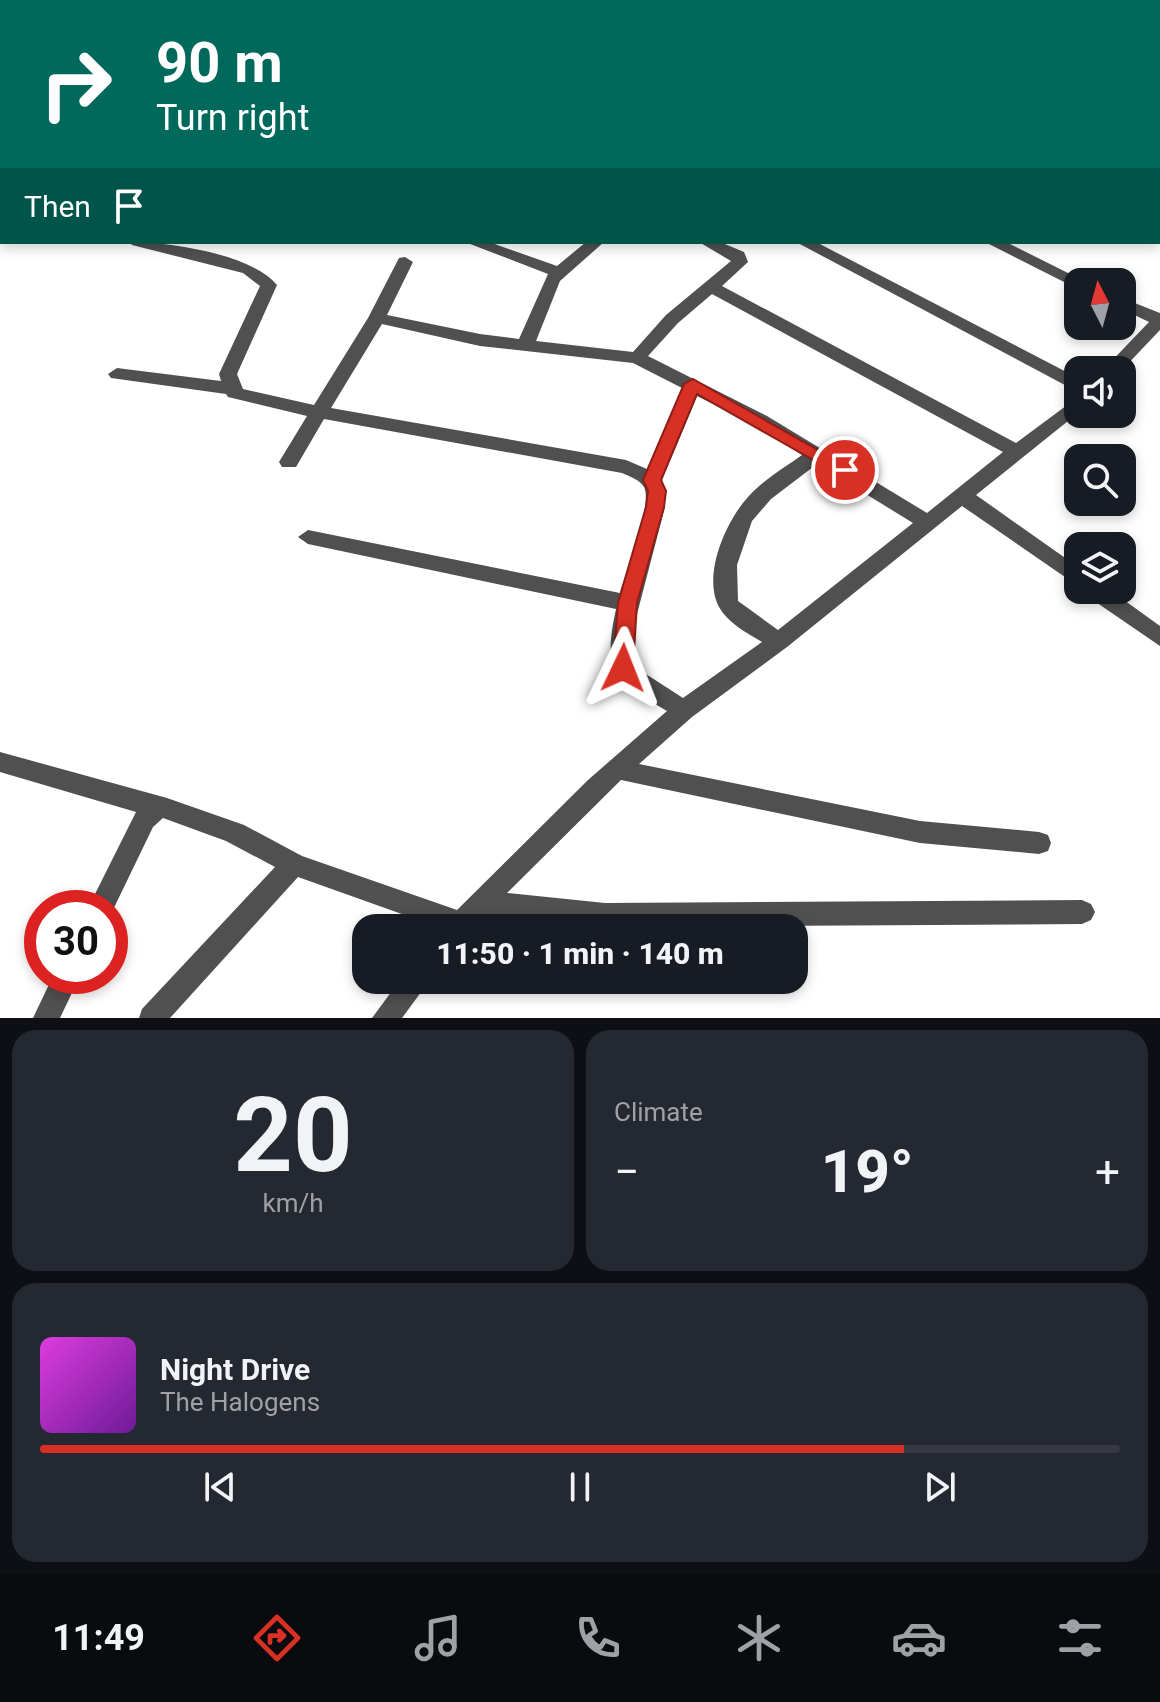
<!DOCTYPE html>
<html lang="en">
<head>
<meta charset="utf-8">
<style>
	body { margin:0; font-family:Roboto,sans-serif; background:#242831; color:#f1f3f6; height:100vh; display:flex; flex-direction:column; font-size:30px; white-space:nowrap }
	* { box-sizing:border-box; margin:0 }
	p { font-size:26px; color:#9ea1a6 }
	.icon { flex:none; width:44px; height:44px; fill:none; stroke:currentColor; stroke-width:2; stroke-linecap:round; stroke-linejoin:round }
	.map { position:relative; height:1018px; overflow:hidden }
	.panel { display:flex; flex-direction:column; gap:12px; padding:12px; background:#0d0f14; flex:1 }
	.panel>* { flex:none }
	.banner { position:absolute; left:0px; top:0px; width:1160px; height:244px; box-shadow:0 4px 12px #0003; background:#00695c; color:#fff; overflow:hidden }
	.needle { width:52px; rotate:354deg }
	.controls { position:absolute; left:1064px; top:268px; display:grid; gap:16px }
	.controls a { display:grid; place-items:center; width:72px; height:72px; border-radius:16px; background:#171b24; box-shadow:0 4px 12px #0003; font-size:40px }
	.speed { position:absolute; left:24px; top:890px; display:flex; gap:16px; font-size:40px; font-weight:700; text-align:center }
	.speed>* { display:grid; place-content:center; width:104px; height:104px; border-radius:50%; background:#171b24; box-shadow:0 4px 12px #0003; line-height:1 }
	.speed .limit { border:12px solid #d22; background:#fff; color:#111 }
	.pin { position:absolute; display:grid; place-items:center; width:68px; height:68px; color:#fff; margin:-34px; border:4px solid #fff; border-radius:50%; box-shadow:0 2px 8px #0007 }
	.me { position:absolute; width:88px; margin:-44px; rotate:2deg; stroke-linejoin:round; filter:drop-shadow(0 0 6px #0008) }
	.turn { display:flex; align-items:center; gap:28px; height:168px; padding:0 24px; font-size:36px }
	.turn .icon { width:104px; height:104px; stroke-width:2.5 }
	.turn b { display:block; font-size:56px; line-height:68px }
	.then { display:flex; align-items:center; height:76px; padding:0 24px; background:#0003; gap:16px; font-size:30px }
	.big { font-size:60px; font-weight:800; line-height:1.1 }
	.panel .tile { flex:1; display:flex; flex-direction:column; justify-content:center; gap:12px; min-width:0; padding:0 28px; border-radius:24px; background:#242831 }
	.panel .dial { align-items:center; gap:0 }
	.dial b { font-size:104px; line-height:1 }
	.song { display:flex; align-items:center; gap:24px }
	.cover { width:96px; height:96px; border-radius:12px; background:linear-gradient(135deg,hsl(300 70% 55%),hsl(280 70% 35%)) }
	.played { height:8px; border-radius:4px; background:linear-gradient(90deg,#d93025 80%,#363941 80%) }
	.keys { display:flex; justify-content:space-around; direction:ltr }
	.heat { display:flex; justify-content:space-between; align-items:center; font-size:44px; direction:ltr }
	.panel .tiles { flex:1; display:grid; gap:12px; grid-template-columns:1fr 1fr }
	.tile:last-child { grid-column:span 2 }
	.trip { position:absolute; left:352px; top:914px; width:456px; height:80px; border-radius:24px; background:#171b24; box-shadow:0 4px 12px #0003; font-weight:800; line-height:80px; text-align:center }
	.dock { display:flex; height:128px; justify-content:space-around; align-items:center; background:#090b0e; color:#9ea1a6 }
	.dock .icon { width:56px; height:56px }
	.dock .on { color:#d93025 }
	.dock b { font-size:36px; color:#f1f3f6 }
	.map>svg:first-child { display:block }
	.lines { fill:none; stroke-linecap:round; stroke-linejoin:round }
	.minor { fill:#505050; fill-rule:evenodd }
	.route { fill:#d93025; stroke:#8d1f18; stroke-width:2 }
</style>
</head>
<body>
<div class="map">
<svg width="1160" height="1018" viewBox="0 0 1160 1018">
	<rect width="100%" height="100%" fill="#fff"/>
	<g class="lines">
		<g class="minor">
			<polygon points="34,0 50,0 52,2 36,2"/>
			<polygon points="122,0 139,0 120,2"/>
			<polygon points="175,0 201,0 203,2 177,2"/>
			<polygon points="294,0 308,0 293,2"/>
			<polygon points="498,0 521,0 523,2 500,2"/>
			<polygon points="671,0 696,0 669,2"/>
			<rect x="0" y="48" width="2" height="9"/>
			<polygon points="0,64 2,64 0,73"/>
			<rect x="0" y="192" width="2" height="10"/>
			<path d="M130 242C169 242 252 254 277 285L237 374 243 389 314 405 368 318 399 258 405 257 413 262 387 315 480 334 519 339 548 274 465 242H489L557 266 586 242H604L560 281 536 341 633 352 666 315 731 261 699 242H720L744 252 748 262 722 286 1016 443 1078 397V413L976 495 1078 567V586L962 506 787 647 692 717 639 764 920 821 1039 832 1048 835 1051 843 1048 851 1039 854 920 843 621 780 507 893 605 903 1082 900 1091 904 1095 912 1091 920 1082 924 605 927 487 914 473 928H441L298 877 170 1018H139L142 1009 275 867 226 841 163 818 153 827 110 916V908H88L136 812 0 772V752L167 798 244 825 302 856 457 910 588 780 667 711C614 679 602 674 616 609L308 544 298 537 308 530 620 593C625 573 653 504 644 487 640 480 629 476 622 473L324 419 296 467H282L279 462 307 416 228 397 226 394 111 378 108 374 117 368 221 381 219 374 260 286 243 273 132 245ZM712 294 1003 452 927 513 767 416 648 356 678 323ZM382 324 480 346 633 363 682 388 647 469 626 460 331 408ZM697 396 753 424 802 455C784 468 763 480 748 497 726 521 702 575 719 607 728 623 747 633 762 642L683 698 635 667 633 642 636 618 665 507 661 482ZM817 464 913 523 778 630 738 601 737 565 752 521 771 499Z"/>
			<polygon points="796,242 816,242 1078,378 1078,392"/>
			<polygon points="985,242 1006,242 1086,282 1078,282 1078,287 1072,286"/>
			<polygon points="1122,298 1160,313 1160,330 1122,370 1103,370 1149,322 1122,309"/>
			<polygon points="1083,590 1110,590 1160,626 1160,646 1087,596"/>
			<polygon points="53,976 80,976 60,1018 33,1018"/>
			<polygon points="400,980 430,980 402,1018 372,1018"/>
		</g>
	</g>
	<polygon class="route" points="693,379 853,470 851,474 838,474 697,394 661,480 666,491 664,507 637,603 633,668 623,676 613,668 618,603 646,507 648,491 643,480 684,384"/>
</svg>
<div class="controls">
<a><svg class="needle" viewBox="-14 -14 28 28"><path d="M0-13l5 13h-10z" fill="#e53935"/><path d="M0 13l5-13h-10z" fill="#9ea1a6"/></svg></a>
<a><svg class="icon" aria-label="sound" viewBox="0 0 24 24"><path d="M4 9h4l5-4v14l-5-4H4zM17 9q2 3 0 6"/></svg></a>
<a><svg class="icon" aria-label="search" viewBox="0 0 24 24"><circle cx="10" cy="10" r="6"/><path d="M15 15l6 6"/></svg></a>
<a><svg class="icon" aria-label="layers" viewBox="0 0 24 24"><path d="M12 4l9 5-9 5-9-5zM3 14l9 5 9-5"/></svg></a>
</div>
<div class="speed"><div class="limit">30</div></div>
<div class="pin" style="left:845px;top:470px;background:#d93025"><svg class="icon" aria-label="arrive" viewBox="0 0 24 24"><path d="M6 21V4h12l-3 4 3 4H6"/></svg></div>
<svg class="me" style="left:623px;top:668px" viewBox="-20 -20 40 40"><path d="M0-17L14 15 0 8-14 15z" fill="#d93025" stroke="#fff" stroke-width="4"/></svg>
<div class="trip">11:50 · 1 min · 140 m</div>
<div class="banner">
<div class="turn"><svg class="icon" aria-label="right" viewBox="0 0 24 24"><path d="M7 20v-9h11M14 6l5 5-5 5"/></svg><div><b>90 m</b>Turn right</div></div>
<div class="then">Then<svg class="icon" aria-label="arrive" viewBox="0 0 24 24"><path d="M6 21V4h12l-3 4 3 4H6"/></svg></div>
</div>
</div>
<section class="panel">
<div class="tiles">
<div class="tile dial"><b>20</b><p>km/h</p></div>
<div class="tile"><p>Climate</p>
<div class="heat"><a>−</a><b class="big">19°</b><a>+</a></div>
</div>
<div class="tile">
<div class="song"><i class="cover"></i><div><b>Night Drive</b><p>The Halogens</p></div></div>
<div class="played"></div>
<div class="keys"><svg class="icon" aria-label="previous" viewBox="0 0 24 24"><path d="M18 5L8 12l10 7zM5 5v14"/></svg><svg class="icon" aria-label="pause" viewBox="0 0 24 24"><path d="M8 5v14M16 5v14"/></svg><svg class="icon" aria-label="next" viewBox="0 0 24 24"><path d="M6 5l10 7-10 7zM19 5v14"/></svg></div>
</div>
</div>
</section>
<nav class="dock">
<b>11:49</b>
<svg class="icon on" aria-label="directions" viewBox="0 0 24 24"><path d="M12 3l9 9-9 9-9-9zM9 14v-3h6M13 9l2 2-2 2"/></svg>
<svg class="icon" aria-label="music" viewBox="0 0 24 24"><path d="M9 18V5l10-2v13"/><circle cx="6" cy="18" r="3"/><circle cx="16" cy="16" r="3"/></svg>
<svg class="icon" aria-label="phone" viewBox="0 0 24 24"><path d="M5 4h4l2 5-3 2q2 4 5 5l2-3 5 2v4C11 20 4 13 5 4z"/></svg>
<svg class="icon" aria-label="climate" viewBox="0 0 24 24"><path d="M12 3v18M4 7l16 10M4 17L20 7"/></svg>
<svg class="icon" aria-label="car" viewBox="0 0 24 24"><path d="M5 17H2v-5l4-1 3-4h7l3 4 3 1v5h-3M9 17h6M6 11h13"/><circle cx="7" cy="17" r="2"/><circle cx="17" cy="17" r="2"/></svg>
<svg class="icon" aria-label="filters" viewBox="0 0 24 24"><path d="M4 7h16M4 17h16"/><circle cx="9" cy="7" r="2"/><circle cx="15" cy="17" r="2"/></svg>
</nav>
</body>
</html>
